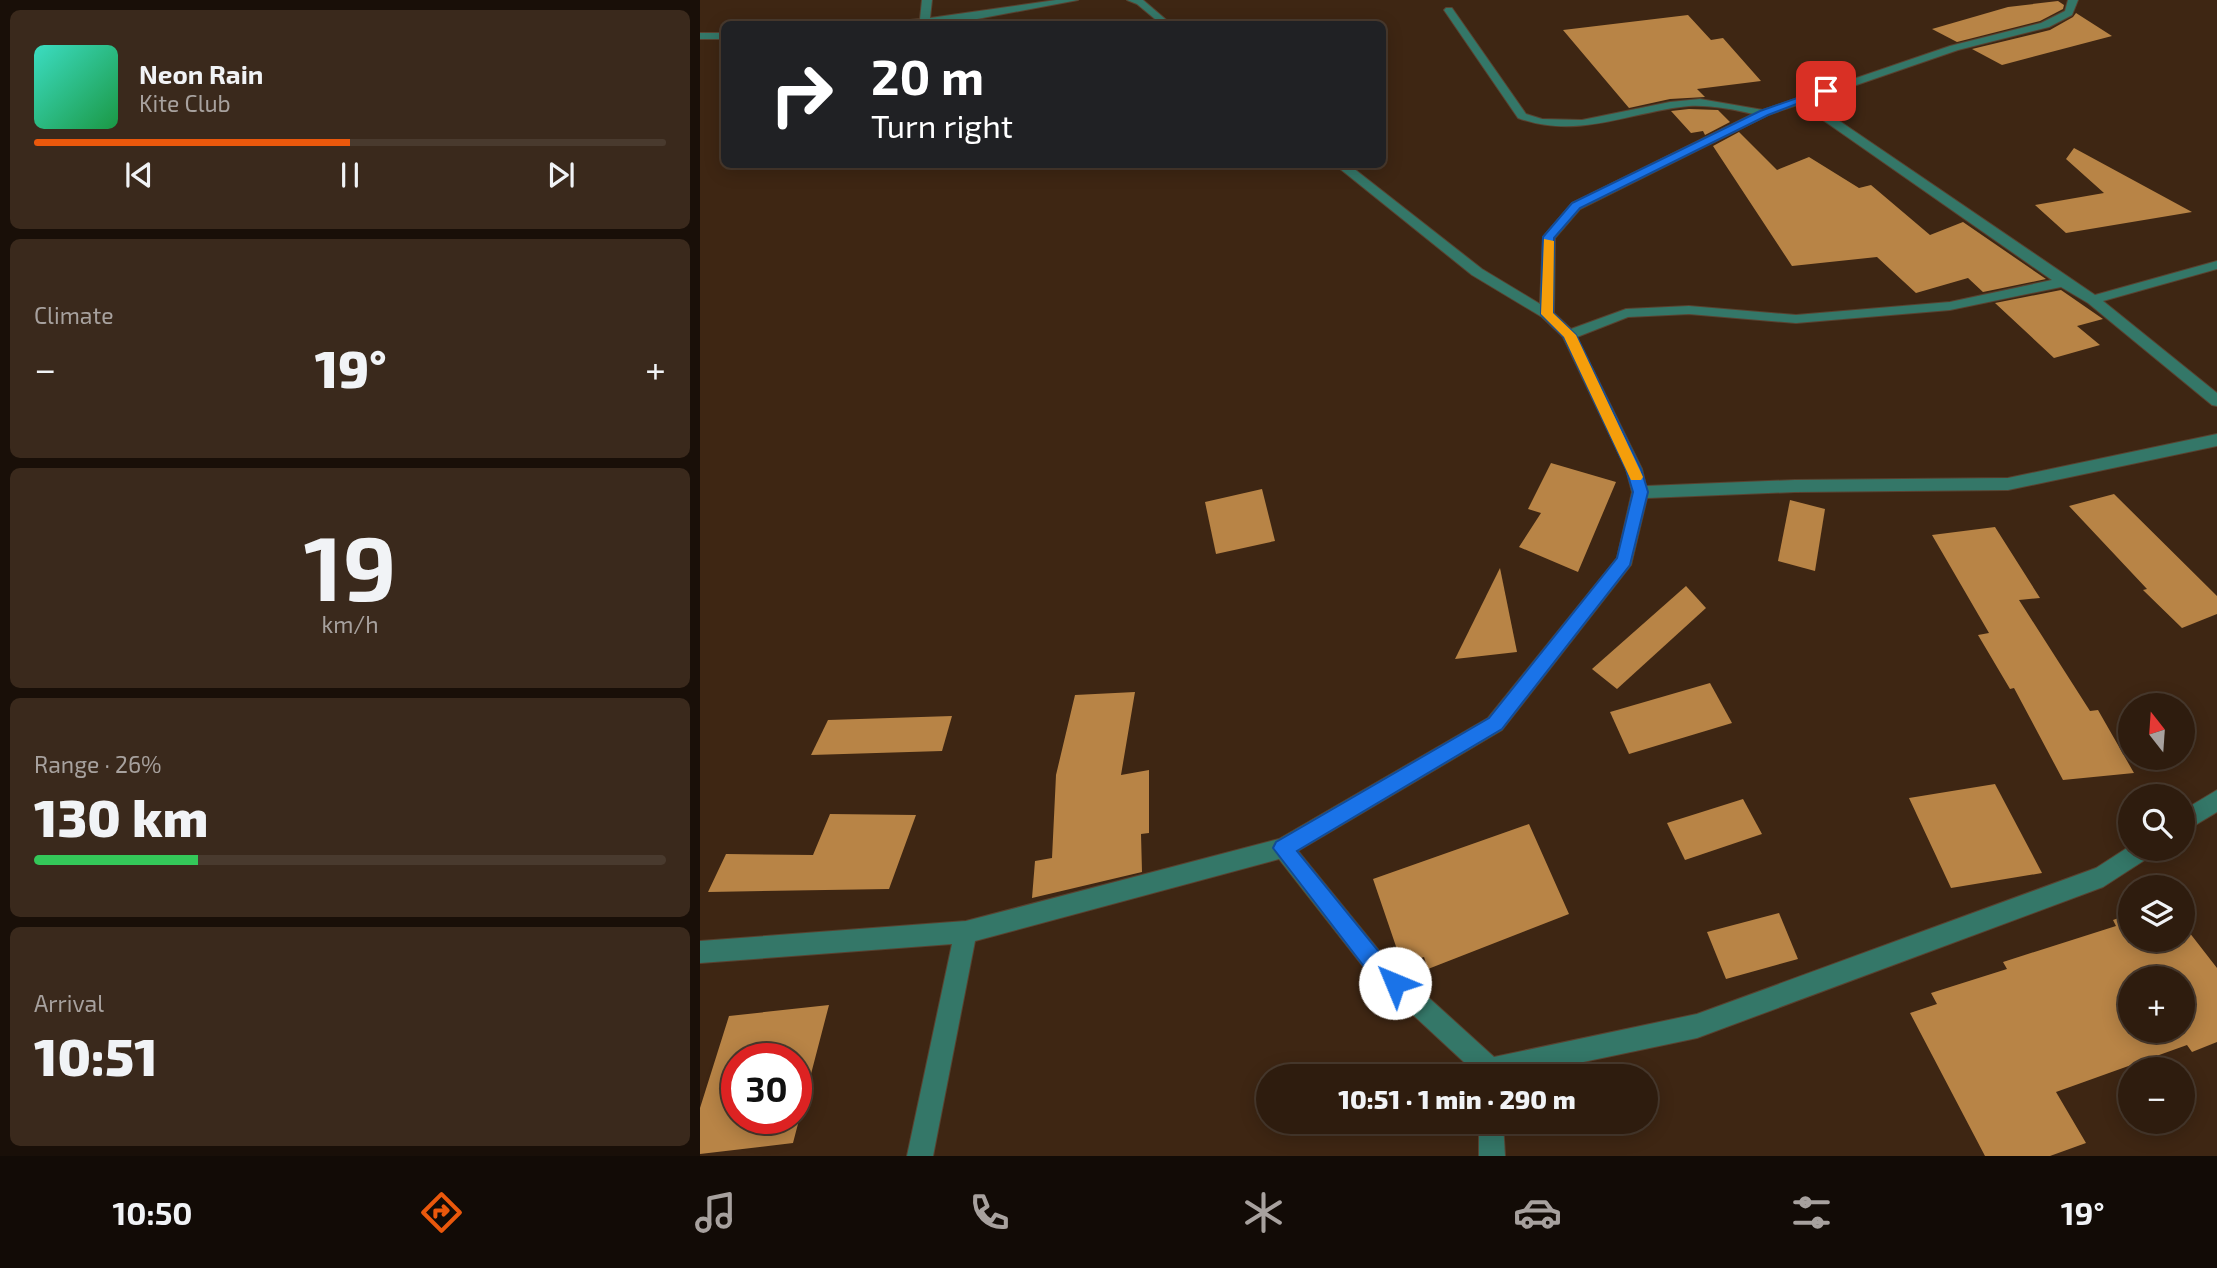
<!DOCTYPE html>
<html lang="en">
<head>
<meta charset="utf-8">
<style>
	body { margin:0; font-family:"Exo 2",sans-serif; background:#3a291c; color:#f1f3f6; height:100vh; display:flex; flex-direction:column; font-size:26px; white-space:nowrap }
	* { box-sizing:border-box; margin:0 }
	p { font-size:23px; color:#a7a19e }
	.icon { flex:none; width:38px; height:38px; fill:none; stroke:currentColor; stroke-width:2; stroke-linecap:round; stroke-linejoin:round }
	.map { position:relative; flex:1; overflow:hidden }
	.side { display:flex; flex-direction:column; gap:10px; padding:10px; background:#190f08; width:700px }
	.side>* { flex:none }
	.banner { position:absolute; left:21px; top:21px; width:665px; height:147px; border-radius:10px; box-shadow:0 4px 18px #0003,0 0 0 2px #493a2e; background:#202124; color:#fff; overflow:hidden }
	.needle { width:46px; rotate:343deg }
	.controls { position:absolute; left:1418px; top:693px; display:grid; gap:14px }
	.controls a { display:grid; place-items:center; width:77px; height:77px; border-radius:50%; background:#2e1c0e; box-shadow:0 4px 18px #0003,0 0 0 2px #493a2e; font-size:35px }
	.speed { position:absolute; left:21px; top:1043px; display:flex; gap:14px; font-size:35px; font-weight:700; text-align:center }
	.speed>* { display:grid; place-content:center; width:91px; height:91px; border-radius:50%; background:#2e1c0e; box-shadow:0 4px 18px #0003,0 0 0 2px #493a2e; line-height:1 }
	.speed .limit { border:10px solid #d22; background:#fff; color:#111 }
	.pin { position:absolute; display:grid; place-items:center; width:60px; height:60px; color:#fff; margin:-30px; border-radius:14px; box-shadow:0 4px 10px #0006 }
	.me { position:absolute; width:77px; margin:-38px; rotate:315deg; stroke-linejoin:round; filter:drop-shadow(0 0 5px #0008) }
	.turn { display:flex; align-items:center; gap:24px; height:147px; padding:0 35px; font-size:32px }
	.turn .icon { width:91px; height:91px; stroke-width:2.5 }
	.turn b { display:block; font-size:49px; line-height:60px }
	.big { font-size:52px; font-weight:800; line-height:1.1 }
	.side .tile { flex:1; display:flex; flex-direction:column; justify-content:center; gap:10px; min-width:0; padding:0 24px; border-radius:10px; background:#3a291c }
	.side .dial { align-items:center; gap:0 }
	.dial b { font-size:91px; line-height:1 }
	.song { display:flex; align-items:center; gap:21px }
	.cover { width:84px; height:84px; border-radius:10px; background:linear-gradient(135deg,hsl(170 70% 55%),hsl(140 70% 35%)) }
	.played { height:7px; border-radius:4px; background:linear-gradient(90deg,#ea580c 50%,#493a2e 50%) }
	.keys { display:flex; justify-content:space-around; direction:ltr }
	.heat { display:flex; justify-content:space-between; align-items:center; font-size:38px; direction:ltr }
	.charge { height:10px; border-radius:5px; background:linear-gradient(90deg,#34c759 26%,#493a2e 0) }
	.trip { position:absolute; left:556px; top:1064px; width:402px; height:70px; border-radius:35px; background:#2e1c0e; box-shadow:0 4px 18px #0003,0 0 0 2px #493a2e; font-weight:800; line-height:70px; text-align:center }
	.menu { display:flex; height:112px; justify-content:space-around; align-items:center; background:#120b06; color:#a7a19e }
	.menu .icon { width:49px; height:49px }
	.menu .on { color:#ea580c }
	.menu b { font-size:32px; color:#f1f3f6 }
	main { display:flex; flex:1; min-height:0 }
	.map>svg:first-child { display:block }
	.building { fill:#b88446; fill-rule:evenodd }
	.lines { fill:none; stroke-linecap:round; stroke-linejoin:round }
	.minor-casing { stroke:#594230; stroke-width:2 }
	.minor { fill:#347768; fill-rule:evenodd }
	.route { fill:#1a73e8; stroke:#114b97; stroke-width:2 }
	.slow { fill:#f59e0b }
</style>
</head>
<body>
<main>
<section class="side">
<div class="tile">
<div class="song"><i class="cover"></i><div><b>Neon Rain</b><p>Kite Club</p></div></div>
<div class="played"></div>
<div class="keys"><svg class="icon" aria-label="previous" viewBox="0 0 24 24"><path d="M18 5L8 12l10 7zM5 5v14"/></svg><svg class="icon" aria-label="pause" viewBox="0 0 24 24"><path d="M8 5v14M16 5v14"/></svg><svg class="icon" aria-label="next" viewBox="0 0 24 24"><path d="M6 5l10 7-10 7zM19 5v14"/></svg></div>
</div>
<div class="tile"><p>Climate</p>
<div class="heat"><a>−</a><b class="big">19°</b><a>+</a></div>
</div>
<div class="tile dial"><b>19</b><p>km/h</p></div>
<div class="tile"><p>Range · 26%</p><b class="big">130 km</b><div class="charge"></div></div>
<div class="tile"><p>Arrival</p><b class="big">10:51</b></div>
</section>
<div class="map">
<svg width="1517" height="1156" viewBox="0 0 1517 1156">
	<rect width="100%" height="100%" fill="#3e2613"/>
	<g class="building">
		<polygon points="1358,1 1364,5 1363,9 1340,21 1257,42 1232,29 1308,7"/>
		<polygon points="1376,13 1412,36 1302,65 1272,49 1350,30 1373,17"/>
		<polygon points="988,15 1011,40 1023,38 1061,81 997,89 1005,97 970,99 929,108 863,30"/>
		<polygon points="989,109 1018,110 1030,122 1005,135 1003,131 991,133 971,111"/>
		<polygon points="1039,132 1077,170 1109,157 1159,188 1171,185 1230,235 1263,222 1346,279 1283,292 1268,278 1216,293 1177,257 1092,266 1013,146"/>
		<polygon points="1374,148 1492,212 1366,233 1335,205 1404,193 1366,159"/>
		<polygon points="1361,290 1403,319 1377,326 1400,345 1354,358 1295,303"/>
		<polygon points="851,463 916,482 878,572 819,547 841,513 828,509"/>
		<polygon points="562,489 575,541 516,554 505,502"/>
		<polygon points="1414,494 1517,596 1517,614 1482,628 1443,590 1447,589 1369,506"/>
		<polygon points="1090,500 1125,509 1115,571 1078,561"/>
		<polygon points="1295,527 1340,598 1319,600 1390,711 1398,710 1434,773 1363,780 1314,688 1310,689 1278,635 1289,633 1232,535"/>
		<polygon points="800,568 817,652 755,659"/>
		<polygon points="986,586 1006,608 917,689 892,669"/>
		<polygon points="1010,683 1032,723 929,754 910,712"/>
		<polygon points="435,692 421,775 449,770 449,833 441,834 442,872 332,898 335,861 352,858 356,775 375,695"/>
		<polygon points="252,716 242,751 111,755 128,720"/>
		<polygon points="1295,784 1342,873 1251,888 1209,798"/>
		<polygon points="1043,799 1062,834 985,860 967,823"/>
		<polygon points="130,814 216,815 189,889 8,892 26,854 113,855"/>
		<polygon points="829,824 869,914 728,969 724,957 702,964 673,879"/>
		<polygon points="1079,913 1098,959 1026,979 1007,932"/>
		<path d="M1430 914V940H1482V923L1517 968V1042L1492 1052 1487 1045 1356 1092 1386 1143 1350 1156H1285L1210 1013 1237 1004 1231 993 1307 969 1303 962 1416 926 1413 920ZM1430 978H1482V1031H1430Z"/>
		<path d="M129 1005 93 1143 0 1154V1108L29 1016ZM37 1059H96V1118H37Z"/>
	</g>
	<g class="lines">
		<g class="minor-casing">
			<g id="minor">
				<polygon points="222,0 232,0 230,18 356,0 378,0 277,19 228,24 195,24 200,21 220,19"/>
				<polygon points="427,0 443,0 471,24 461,24 437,4"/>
				<path d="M1368 0H1378L1372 15 1349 27 1258 50 1110 101 1395 295 1517 261V269L1403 301 1517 393V406L1512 405 1388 303 1361 287 1250 310 1096 323 989 314 928 317 877 337 942 469 946 486 1095 480 1308 478 1517 434V446L1308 490 1095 492 947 498 931 565 802 730 598 851 685 958 794 1057 997 1014 1396 868 1430 846V849H1454L1451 856 1403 887 997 1038 817 1076H779L669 974 579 859 275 941 233 1156H207L252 944 0 963V941L266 921 579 839 788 718 917 558 932 492 926 469 863 337 842 317 772 275 634 164H648L782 269 840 304 843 237 872 203 1053 114C1032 109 1010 105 989 106 928 112 879 140 818 118L744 10 746 8H752L826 114 842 119 882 120 970 102 1000 99 1063 110 1250 46 1341 23 1365 11ZM1100 104 1352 280 1250 302 1096 315 989 306 926 309 871 329 854 313 855 238 880 209 1068 115Z"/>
				<rect x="0" y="33" width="24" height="6"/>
				<polygon points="1517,790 1517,812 1482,833 1482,811"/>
				<polygon points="779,1122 803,1122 805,1156 779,1156"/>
			</g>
		</g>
		<use href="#minor" class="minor"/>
	</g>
	<polygon class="route" points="1123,89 1131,91 1068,115 880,208 854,238 853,313 876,335 941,469 948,492 930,565 802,729 597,851 684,958 703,976 706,983 703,991 695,994 688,991 669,973 573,848 576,842 789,718 917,558 933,492 926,469 864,337 841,314 843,237 872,203 1060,111"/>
	<polygon class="slow" points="844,239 854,241 853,313 876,335 943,477 941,480 931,480 864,337 841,314"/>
</svg>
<div class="controls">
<a><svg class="needle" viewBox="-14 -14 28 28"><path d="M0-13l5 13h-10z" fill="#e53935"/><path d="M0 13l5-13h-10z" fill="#a7a19e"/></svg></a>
<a><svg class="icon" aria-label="search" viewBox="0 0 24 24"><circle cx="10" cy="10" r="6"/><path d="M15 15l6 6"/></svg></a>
<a><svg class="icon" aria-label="layers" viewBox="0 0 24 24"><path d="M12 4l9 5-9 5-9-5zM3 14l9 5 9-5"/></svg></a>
<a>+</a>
<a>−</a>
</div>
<div class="speed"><div class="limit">30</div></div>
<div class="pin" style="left:1126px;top:91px;background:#d93025"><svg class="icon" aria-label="arrive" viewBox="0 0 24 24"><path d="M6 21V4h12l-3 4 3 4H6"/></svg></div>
<svg class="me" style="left:695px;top:983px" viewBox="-20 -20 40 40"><circle r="19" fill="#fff"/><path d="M0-13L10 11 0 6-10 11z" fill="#1a73e8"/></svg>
<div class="trip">10:51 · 1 min · 290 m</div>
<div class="banner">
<div class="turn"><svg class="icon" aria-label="right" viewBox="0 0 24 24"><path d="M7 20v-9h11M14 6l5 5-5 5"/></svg><div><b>20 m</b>Turn right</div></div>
</div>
</div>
</main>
<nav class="menu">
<b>10:50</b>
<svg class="icon on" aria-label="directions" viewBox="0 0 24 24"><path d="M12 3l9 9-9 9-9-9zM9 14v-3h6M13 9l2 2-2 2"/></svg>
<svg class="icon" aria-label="music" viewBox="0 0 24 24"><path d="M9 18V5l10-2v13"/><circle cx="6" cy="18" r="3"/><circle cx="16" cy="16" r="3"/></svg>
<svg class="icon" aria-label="phone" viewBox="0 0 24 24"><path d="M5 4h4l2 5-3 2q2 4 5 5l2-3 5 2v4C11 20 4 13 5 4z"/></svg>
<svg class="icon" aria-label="climate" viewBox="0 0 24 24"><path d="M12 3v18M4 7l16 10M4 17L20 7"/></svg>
<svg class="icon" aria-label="car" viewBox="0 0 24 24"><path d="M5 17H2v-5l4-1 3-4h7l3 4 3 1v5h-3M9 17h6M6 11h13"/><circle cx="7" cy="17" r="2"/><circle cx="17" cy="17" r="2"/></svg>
<svg class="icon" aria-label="filters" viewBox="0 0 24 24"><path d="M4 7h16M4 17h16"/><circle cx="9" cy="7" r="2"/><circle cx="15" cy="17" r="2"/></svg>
<b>19°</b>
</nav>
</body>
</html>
